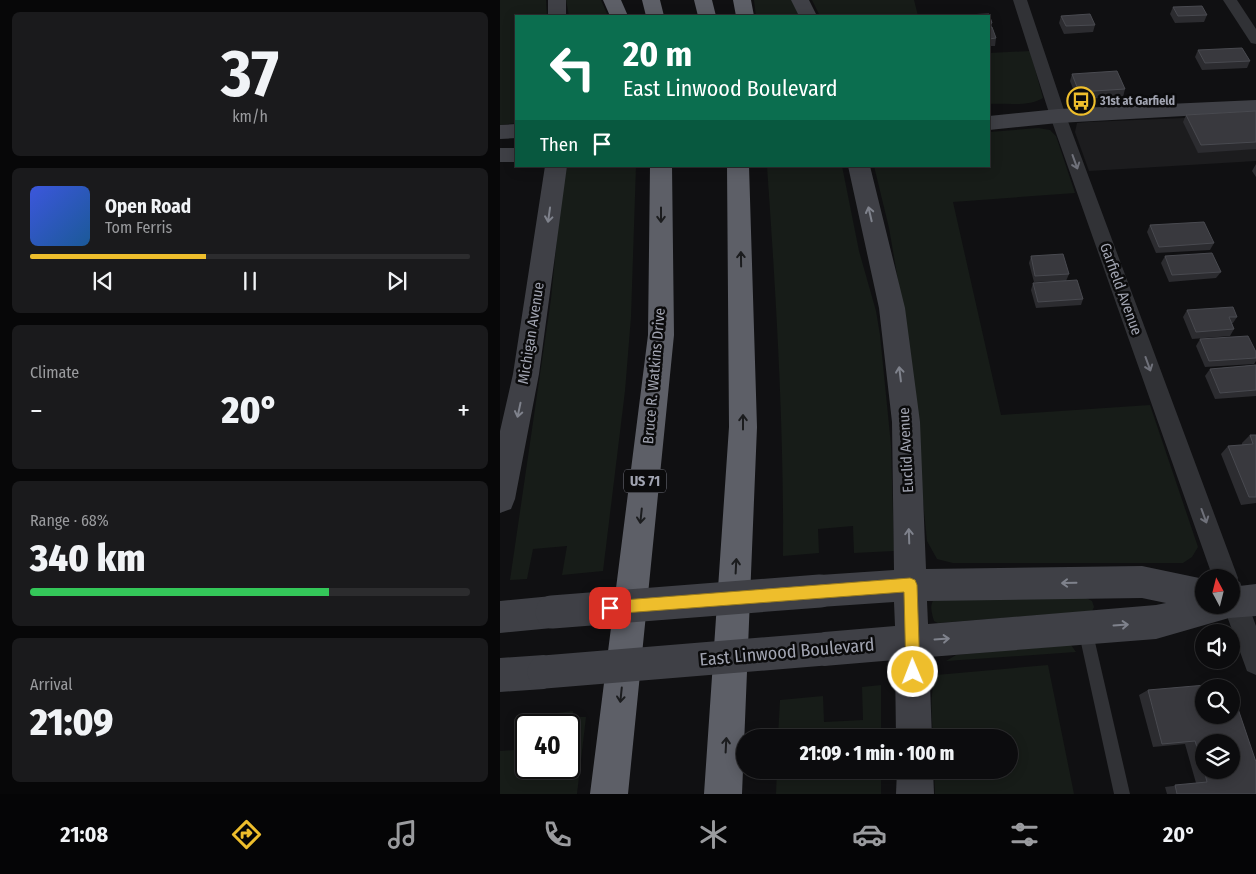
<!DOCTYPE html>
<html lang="en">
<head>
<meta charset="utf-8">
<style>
	body { margin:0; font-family:"Fira Sans Condensed",sans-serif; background:#1a1a1c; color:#f1f3f6; height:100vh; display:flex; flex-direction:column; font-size:19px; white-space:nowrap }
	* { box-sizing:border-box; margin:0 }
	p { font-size:16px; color:#9a9b9e }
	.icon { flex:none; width:28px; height:28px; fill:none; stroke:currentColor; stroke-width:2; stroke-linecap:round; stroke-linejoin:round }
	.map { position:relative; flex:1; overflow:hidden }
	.details { display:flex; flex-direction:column; gap:12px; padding:12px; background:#070708; width:500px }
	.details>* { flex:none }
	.top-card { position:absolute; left:15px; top:15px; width:475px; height:152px; border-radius:0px; box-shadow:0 2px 12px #0003,0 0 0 1px #2c2c2e; background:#0b6e4f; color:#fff; overflow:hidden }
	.needle { width:32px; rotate:353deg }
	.buttons { position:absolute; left:695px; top:569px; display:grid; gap:10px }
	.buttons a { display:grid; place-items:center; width:45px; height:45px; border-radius:50%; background:#0c0c0e; box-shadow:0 2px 12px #0003,0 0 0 1px #2c2c2e; font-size:25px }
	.speed { position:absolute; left:15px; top:714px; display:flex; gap:10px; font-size:25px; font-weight:700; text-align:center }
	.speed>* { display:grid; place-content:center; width:65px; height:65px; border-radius:50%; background:#0c0c0e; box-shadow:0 2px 12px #0003,0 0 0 1px #2c2c2e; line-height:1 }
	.speed .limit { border:2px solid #111; border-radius:8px; background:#fff; color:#111 }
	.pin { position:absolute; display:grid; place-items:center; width:42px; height:42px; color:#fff; margin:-21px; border-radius:10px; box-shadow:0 2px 8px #0006 }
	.me { position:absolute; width:55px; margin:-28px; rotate:359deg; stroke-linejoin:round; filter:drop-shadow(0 0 4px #0008) }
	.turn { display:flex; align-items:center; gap:18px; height:105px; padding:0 25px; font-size:22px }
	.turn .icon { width:65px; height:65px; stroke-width:2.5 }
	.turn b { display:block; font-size:35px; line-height:42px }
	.then { display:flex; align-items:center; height:48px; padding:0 25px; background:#0003; gap:10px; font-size:19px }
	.big { font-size:38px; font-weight:800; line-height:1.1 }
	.details .widget { flex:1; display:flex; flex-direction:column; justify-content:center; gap:8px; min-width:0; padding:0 18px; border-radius:8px; background:#1a1a1c }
	.details .dial { align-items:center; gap:0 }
	.dial b { font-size:65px; line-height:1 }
	.song { display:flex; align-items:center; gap:15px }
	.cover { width:60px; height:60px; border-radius:8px; background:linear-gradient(135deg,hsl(230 70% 55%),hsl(210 70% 35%)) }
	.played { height:5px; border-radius:2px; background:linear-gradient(90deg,#eebe2c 40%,#2c2c2e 40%) }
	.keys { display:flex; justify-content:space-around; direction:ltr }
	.heat { display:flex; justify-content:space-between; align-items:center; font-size:28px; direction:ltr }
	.charge { height:8px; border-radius:4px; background:linear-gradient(90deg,#34c759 68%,#2c2c2e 0) }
	.trip { position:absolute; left:236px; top:729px; width:282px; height:50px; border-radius:25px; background:#0c0c0e; box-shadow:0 2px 12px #0003,0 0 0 1px #2c2c2e; font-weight:800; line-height:50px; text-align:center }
	.tabs { display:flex; height:80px; justify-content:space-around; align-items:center; background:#050506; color:#9a9b9e }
	.tabs .icon { width:35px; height:35px }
	.tabs .selected { color:#eebe2c }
	.tabs b { font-size:22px; color:#f1f3f6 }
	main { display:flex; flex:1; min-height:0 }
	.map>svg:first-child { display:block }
	.built { fill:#1c1c1e }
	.green { fill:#171c18 }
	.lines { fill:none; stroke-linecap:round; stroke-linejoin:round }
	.lane { fill:#313236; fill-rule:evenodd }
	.street { fill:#313236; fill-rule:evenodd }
	.secondary { fill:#3f4046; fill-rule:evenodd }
	.highway { fill:#5d5f67; fill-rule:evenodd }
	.secondary-bridge { stroke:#3f4046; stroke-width:33 }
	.wall { fill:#2c2c30 }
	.building { fill:#39393e; stroke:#494a50 }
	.oneway { stroke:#6f717a }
	.oneway2 { stroke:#7f828c }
	.oneway3 { stroke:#1b1c1e }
	.route { fill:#eebe2c; stroke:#9b7c1d }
	.labels { text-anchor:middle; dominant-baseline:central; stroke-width:5; stroke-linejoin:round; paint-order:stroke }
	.far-poi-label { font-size:12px; font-weight:bold; fill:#a2a5b2; stroke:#0b0b0c; text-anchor:start }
	.shield { fill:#0b0b0c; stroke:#757780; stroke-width:1 }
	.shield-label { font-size:14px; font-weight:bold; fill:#a2a5b2 }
	.street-label { font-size:15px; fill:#a2a5b2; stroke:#0b0b0c }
	.near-street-label { font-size:18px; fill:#a2a5b2; stroke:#0b0b0c }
</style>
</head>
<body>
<main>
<section class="details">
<div class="widget dial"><b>37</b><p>km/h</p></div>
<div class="widget">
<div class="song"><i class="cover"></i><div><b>Open Road</b><p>Tom Ferris</p></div></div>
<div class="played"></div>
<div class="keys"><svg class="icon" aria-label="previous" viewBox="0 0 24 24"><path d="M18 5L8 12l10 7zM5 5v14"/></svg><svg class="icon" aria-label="pause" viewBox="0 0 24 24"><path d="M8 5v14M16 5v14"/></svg><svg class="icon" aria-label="next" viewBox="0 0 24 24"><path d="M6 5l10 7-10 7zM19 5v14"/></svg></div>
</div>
<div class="widget"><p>Climate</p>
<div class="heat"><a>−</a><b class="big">20°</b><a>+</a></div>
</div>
<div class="widget"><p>Range · 68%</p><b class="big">340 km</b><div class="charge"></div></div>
<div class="widget"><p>Arrival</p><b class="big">21:09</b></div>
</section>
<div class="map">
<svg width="756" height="794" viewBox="0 0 756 794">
	<rect width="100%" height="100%" fill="#101012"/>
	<polygon class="built" points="756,115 756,161 589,171 575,132 577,123 588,122"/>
	<g class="green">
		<polygon points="0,0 46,0 47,16 16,16 16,123 0,125"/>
		<polygon points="66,0 101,0 108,16 69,16"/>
		<polygon points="254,0 293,0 300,16 256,16"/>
		<polygon points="312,0 414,0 418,16 320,16"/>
		<path d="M530 51 543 98C529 107 505 103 489 104V53Z"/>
		<polygon points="538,128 550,130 556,136 575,193 453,202 501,415 650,405 698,547 692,557 683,563 453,563 437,559 427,541 405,321 389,228 374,166 489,166 489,132"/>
		<polygon points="64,166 136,166 131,317 125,391 103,571 62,575 67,546 33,549 27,579 10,580 51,299"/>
		<path d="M267 166H342L359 251 376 311 380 335 391 445 394 551 354 553 353 526 318 529 319 553 283 556C284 426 276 296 267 166Z"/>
		<path d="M586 598 592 601 594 607 592 611 438 623 434 621C432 614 429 606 434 599Z"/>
		<polygon points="571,645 576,652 446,661 456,655"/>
		<path d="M548 665 574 794H435L434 770H510V738L433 737C432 717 429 695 436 675Z"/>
		<polygon points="381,685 381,737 278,737 280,700 323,696 324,722 363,720 362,687"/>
		<polygon points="73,711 72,717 86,717 77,794 0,794 0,751 26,749 26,768 69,768 69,725 38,725 40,715"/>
		<polygon points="277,770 381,770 381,794 276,794"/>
	</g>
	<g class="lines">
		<polygon class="lane" points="585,622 590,624 592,629 630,794 614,794 578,629 580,624"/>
		<g class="street">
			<polygon points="513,0 527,0 566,116 738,578 737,581 740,582 756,626 756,675 747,671 723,605 731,605 731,578 713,578 550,116"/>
			<polygon points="723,0 737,0 756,29 756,44 751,43"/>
		</g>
		<g class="secondary">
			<rect x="48" y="0" width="18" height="16"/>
			<polygon points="291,0 309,0 317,16 299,16"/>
			<polygon points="756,100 756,112 558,123 489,130 489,116 558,109"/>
			<polygon points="16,124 16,138 0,139 0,125"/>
			<rect x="0" y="148" width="16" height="14"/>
			<polygon points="45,166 67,166 39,374 15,499 11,509 0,513 0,431 13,374"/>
			<path d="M348 166H370L405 308 420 422 426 569 642 566 704 579V605H731V587L756 584V616L729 618 656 639 429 657 432 738H396L395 660 324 666 312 661 307 649 312 637 324 632 395 626 394 602 320 607 309 602 304 591 309 580 320 575 394 570 392 422 379 308ZM642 598 666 603 656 605 428 624 427 601Z"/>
			<polygon points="52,596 64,600 68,612 64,624 52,628 0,633 0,601"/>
			<polygon points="44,655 56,660 61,672 56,684 44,689 0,692 0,658"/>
			<polygon points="397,770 433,770 434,794 396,794"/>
		</g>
		<g class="highway">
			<polygon points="103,0 121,0 128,16 110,16"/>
			<polygon points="142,0 160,0 164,16 146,16"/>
			<polygon points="194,0 212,0 216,16 198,16"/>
			<polygon points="233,0 251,0 254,16 236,16"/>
			<polygon points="150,166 172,166 174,335 128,794 90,794 148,335"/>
			<polygon points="227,166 249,166 257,427 242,794 204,794 229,427"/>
		</g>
		<g class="secondary-bridge">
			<polyline points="52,612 320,591"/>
			<polyline points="44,672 324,649"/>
		</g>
	</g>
	<g class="wall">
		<polygon points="673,7 707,15 704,22 675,23 670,14"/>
		<polygon points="489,14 492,23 492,27 496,38 495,46 489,46 489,16 463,16 463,15"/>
		<polygon points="561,16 595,25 593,32 564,34 559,23"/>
		<polygon points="698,50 750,61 747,68 702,70 695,57"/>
		<polygon points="572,74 625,89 623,97 577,99 570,81"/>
		<polygon points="756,111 756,149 698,153 683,122 686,115"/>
		<polygon points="756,164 756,177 752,171"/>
		<polygon points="650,225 714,243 710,250 656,253 647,232"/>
		<polygon points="531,256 569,274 566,281 534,282 529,263"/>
		<polygon points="665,256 721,272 716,278 669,282 661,263"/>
		<polygon points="533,283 583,299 581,305 536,308 531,290"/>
		<polygon points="687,310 737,317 733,323 732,323 734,329 730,336 692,339 683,317"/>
		<polygon points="700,339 756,352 756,361 754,364 705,367 696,346"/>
		<polygon points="756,365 756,396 715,399 705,376 710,369"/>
		<polygon points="750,435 756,435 756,503 741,505 721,454 728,446 742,445 742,443"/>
		<polygon points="648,690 756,794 667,794 665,787 696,783 685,744 653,747 639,695"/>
	</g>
	<g class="building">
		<polygon points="702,6 707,15 678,16 673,7"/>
		<polygon points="489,14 492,23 489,24 489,16 463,16 463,15"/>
		<polygon points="590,14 595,25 566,26 561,16"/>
		<polygon points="489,27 492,27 496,38 489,39"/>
		<polygon points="742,48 750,61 705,63 698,50"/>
		<polygon points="617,71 625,89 579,92 572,74"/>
		<polygon points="756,111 756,142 701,145 686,115"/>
		<polygon points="704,222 714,243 659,247 650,225"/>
		<polygon points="712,253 721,272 672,275 665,256"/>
		<polygon points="563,254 569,274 535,276 531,256"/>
		<polygon points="577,280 583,299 538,302 533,283"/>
		<polygon points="733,307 737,317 729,317 734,329 696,332 687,310"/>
		<polygon points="748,336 756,352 756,358 709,361 700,339"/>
		<polygon points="756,365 756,390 720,393 710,369"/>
		<polygon points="750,435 756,435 756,497 749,497 728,446 753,444"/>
		<polygon points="729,683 731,688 704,688 704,715 731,715 731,688 756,762 756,794 677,794 675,785 707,782 704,770 731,770 731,742 704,742 704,769 695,741 662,744 648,690"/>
	</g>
	<defs><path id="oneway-shaft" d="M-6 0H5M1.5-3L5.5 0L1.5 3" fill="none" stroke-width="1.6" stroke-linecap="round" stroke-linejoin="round" transform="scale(1.25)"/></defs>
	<g class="oneway">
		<use href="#oneway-shaft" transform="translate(575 162) rotate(70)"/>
		<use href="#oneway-shaft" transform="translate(648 364) rotate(70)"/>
		<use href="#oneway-shaft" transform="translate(704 516) rotate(70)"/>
	</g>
	<g class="oneway2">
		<use href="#oneway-shaft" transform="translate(370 214) rotate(-103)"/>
		<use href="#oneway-shaft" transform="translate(49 215) rotate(98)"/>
		<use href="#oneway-shaft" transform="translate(400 374) rotate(-97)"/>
		<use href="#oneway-shaft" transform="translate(19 410) rotate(102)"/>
		<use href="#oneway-shaft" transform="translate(409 536) rotate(-92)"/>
		<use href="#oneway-shaft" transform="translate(569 583) rotate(179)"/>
		<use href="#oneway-shaft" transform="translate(621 625) rotate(-4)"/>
		<use href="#oneway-shaft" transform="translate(442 639) rotate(-4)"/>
	</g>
	<g class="oneway3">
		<use href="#oneway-shaft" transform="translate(161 215) rotate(90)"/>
		<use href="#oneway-shaft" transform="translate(241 259) rotate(-91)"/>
		<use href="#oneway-shaft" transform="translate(243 422) rotate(-90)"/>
		<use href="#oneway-shaft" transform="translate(141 516) rotate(96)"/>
		<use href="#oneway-shaft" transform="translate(236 566) rotate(-87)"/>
		<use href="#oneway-shaft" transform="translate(121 695) rotate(96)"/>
		<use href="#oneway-shaft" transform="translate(226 745) rotate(-87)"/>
	</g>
	<polygon class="route" points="410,578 415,580 417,585 420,672 418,677 413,679 408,677 406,672 404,592 110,614 105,612 103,608 105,603 110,601"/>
	<defs>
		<g id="bus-ring" transform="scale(1.4375)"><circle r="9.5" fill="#0b0b0c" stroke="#eebe2c" stroke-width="1.5"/><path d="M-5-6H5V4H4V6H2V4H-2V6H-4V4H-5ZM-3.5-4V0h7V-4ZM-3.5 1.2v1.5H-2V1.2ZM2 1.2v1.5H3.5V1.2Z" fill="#eebe2c"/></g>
	</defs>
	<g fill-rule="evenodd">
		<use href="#bus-ring" x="581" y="101"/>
	</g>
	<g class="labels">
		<g class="far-poi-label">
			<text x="600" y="101">31st at Garfield</text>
		</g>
		<rect class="shield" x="124" y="469.5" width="42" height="23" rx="4"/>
		<g class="shield-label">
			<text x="145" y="481">US 71</text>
		</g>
		<g class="street-label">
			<text transform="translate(621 289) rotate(70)">Garfield Avenue</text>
			<text transform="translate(31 333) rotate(-81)">Michigan Avenue</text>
			<text transform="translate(154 376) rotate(-85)">Bruce R. Watkins Drive</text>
			<text transform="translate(406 450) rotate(-93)">Euclid Avenue</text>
		</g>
		<g class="near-street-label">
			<text transform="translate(287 652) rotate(-5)">East Linwood Boulevard</text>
		</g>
	</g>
</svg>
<div class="buttons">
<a><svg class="needle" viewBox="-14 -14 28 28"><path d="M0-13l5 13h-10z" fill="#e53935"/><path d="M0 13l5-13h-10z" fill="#9a9b9e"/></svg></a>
<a><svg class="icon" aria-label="sound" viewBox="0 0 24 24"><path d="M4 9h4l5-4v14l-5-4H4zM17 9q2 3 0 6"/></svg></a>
<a><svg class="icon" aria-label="search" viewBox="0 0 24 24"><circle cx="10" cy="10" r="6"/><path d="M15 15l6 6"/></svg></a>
<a><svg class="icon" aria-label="layers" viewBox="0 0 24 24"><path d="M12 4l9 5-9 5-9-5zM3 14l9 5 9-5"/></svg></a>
</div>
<div class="speed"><div class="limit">40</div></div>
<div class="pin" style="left:110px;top:608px;background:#d93025"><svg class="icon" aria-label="arrive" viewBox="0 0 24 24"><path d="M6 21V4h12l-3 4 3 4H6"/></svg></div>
<svg class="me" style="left:413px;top:672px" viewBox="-20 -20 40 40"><circle r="17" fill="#eebe2c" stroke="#fff" stroke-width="3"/><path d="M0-11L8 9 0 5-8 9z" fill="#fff"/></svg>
<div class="trip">21:09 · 1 min · 100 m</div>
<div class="top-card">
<div class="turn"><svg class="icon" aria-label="left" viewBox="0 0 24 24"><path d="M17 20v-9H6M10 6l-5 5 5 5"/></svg><div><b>20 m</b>East Linwood Boulevard</div></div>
<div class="then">Then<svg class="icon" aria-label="arrive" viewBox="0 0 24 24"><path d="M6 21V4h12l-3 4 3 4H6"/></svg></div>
</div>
</div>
</main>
<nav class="tabs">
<b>21:08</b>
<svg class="icon selected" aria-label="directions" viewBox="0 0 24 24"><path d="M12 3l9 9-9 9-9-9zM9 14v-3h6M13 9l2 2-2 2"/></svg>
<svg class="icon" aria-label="music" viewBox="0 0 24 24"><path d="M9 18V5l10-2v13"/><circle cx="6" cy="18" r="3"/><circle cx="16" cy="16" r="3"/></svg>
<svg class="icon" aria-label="phone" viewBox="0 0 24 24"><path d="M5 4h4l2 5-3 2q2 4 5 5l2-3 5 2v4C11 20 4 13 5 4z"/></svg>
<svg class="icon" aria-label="climate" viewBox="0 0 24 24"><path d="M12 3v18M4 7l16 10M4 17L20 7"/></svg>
<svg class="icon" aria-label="car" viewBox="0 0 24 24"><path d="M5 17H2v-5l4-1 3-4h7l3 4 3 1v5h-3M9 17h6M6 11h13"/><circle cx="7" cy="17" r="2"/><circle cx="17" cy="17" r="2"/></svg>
<svg class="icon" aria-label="filters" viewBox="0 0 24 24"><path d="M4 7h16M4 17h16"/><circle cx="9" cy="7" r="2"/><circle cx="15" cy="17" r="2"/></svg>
<b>20°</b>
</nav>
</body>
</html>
